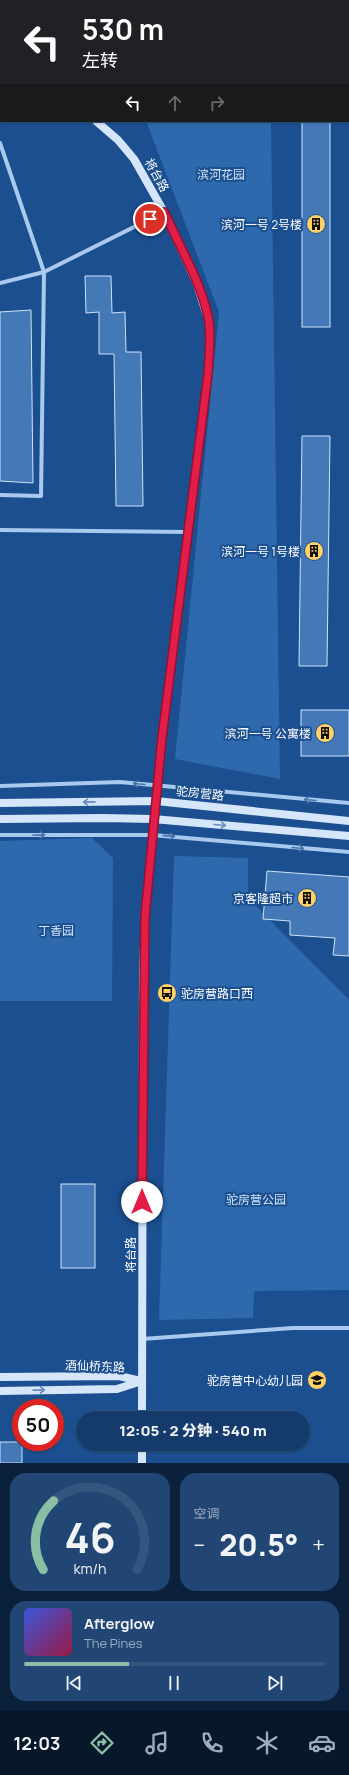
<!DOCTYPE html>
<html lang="zh">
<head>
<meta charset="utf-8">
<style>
	body { margin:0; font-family:Manrope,"Noto Sans SC",sans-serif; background:#214673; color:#f1f3f6; height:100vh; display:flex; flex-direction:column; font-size:15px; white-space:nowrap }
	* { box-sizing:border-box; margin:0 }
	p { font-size:13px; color:#9dadc1 }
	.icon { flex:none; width:22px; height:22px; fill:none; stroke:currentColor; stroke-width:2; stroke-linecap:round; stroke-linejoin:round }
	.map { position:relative; height:1463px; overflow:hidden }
	.panel { display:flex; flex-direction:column; gap:10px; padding:10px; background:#0b203b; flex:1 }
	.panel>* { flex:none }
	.banner { position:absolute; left:0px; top:0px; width:349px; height:122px; box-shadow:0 1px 3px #0004,0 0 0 1px #33557e; background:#202124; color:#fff; overflow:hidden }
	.speed { position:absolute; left:12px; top:1399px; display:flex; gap:8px; font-size:20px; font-weight:700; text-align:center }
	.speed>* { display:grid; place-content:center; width:52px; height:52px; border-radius:50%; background:#143b6b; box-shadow:0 1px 3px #0004,0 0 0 1px #33557e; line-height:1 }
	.speed .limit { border:6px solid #d22; background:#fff; color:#111 }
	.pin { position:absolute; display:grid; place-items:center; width:34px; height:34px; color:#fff; margin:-17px; border:2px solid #fff; border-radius:50%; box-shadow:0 1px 4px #0007 }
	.me { position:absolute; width:44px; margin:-22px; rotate:0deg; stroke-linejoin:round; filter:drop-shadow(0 0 3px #0008) }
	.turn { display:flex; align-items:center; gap:14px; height:84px; padding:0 16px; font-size:18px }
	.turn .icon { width:52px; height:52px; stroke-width:2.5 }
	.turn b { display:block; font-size:28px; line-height:34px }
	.lanes { display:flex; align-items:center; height:38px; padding:0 16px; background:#0003; justify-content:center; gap:20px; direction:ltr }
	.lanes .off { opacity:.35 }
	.big { font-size:30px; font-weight:800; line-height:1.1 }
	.panel .tile { flex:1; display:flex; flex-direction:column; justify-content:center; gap:6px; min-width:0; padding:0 14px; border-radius:16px; background:#214673 }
	.panel .dial { align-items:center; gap:0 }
	.dial svg { height:104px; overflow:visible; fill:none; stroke:#33557e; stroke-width:7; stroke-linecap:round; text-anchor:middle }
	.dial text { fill:#f1f3f6; stroke:none }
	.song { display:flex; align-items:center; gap:12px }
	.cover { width:48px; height:48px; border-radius:6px; background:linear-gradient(135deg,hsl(230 70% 55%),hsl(340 70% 35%)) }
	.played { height:4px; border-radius:2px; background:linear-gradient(90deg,#8abfa5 35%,#33557e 35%) }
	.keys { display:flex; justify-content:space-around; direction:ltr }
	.heat { display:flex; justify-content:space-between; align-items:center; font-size:22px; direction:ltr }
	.panel .tiles { flex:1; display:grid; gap:10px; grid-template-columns:1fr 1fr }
	.tile:last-child { grid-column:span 2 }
	.trip { position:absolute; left:76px; top:1411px; width:234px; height:40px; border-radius:20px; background:#143b6b; box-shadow:0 1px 3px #0004,0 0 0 1px #33557e; font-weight:800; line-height:40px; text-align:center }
	.tab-bar { display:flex; height:64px; justify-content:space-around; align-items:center; background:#08182b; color:#9dadc1 }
	.tab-bar .icon { width:28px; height:28px }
	.tab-bar .on { color:#8abfa5 }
	.tab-bar b { font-size:18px; color:#f1f3f6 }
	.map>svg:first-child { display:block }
	.green { fill:#2e69ad }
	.building { fill:#4478b7; stroke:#cfe3fa }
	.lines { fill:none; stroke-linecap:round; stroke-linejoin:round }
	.street { stroke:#a9c9ee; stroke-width:4 }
	.secondary { stroke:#d6e6fa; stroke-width:8 }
	.oneway { stroke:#4674ac }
	.oneway2 { stroke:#668bba }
	.route-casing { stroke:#92132f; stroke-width:10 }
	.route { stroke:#e11d48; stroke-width:7 }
	.labels { text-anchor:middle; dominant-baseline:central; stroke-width:4; stroke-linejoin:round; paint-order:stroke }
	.park-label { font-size:12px; fill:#cfe3fa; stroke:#1b4f8f }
	.street-label { font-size:12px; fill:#fff; stroke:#1b4f8f }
	.poi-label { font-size:12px; fill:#fff; stroke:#1b4f8f; text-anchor:end }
</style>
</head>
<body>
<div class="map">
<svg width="349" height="1463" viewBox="0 0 349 1463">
	<rect width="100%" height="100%" fill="#1b4f8f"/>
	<g class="green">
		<polygon points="99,0 349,0 349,61 348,1"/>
		<polygon points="146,121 271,121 280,779 175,759 219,312"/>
		<polygon points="92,838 113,858 112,1001 0,1001 0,841"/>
		<polygon points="174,856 248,858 248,898 349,1000 349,1290 254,1291 253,1318 159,1320"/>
	</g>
	<g class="building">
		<rect x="302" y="121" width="28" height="206"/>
		<polygon points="85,276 111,276 112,313 125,312 126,352 141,352 143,506 116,506 114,354 99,354 99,312 86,313"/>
		<polygon points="31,310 33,483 0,481 0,312"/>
		<polygon points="302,436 330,436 327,666 299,666"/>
		<rect x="301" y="710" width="48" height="46"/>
		<polygon points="267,871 349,877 349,956 333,955 335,938 290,935 290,921 263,919"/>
		<rect x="61" y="1184" width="34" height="84"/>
		<rect x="0" y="1442" width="22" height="21"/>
	</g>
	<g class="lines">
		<g class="street">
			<polyline points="0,143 44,272 41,496 0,495"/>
			<polyline points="0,283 44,272 164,212"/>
			<polyline points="0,530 188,532"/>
			<polyline points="0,786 120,782 349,803"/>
			<polyline points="0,835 152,835 349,852"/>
			<polyline points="142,1339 293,1328 349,1328"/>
		</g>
		<g class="secondary">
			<polyline points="27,0 28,1"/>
			<polyline points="96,121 118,140 134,159 164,212 197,284 209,322 210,341 208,374 162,738 145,917 143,975 142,1418"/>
			<polyline points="0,803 156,801 349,821"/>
			<polyline points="0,819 102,818 153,819 349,836"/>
			<polyline points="0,1377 119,1376 141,1381"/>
			<polyline points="0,1391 117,1389 142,1381"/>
			<polyline points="142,1444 142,1463"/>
		</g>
	</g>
	<defs><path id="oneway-shaft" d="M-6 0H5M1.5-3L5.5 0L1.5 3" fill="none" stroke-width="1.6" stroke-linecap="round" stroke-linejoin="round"/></defs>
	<g class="oneway">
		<use href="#oneway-shaft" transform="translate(139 784) rotate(-175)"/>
		<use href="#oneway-shaft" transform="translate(310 800) rotate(-175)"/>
		<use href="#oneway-shaft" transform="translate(39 835) rotate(-2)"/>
		<use href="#oneway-shaft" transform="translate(169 836) rotate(4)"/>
		<use href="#oneway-shaft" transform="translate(298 848) rotate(5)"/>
	</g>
	<g class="oneway2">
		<use href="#oneway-shaft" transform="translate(89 802) rotate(179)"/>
		<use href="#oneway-shaft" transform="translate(220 825) rotate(5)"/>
		<use href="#oneway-shaft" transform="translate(39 1390) rotate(-1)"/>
	</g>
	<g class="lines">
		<g class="route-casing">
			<path id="route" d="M142 1202 145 917 162 738 208 374C209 357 211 340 209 322 204 289 182 251 168 220L164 212 150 219"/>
		</g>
		<use href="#route" class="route"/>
	</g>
	<defs>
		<g id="building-disc" transform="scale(1)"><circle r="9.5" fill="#ffd166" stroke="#1b4f8f"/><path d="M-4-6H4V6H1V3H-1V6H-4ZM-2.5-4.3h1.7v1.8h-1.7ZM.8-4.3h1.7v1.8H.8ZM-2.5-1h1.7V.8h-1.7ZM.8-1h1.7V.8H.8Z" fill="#111"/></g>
		<g id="bus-disc" transform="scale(1)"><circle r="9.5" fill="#ffd166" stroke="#1b4f8f"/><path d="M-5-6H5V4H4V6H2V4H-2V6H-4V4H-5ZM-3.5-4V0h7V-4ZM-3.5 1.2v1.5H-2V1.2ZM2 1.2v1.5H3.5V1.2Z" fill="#111"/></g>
		<g id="school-disc" transform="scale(1)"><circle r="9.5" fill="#ffd166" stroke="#1b4f8f"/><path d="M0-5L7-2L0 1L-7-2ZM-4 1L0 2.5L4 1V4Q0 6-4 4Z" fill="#111"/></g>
	</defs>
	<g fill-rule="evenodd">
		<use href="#building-disc" x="316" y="224"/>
		<use href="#building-disc" x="314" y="551"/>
		<use href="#building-disc" x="325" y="733"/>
		<use href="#building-disc" x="307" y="898"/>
		<use href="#bus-disc" x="167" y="993"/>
		<use href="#school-disc" x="317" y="1380"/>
	</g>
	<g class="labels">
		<g class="park-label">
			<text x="221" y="174">滨河花园</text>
			<text x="56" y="930">丁香园</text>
			<text x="256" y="1199">驼房营公园</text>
		</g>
		<g class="street-label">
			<text transform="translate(157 175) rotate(61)">将台路</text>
			<text transform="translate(200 793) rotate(6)">驼房营路</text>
			<text transform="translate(130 1255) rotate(-90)">将台路</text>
			<text transform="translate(95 1366) rotate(2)">酒仙桥东路</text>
		</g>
		<g class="poi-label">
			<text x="302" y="224">滨河一号 2号楼</text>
			<text x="300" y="551">滨河一号 1号楼</text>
			<text x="311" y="733">滨河一号 公寓楼</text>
			<text x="293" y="898">京客隆超市</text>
			<text x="181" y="993" text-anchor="start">驼房营路口西</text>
			<text x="303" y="1380">驼房营中心幼儿园</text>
		</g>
	</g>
</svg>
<div class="speed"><div class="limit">50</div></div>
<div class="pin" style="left:150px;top:219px;background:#d93025"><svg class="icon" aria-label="arrive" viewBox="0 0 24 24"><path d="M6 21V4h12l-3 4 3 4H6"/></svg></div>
<svg class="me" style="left:142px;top:1202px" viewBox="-20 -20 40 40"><circle r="19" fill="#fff"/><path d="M0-13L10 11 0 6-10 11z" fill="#e11d48"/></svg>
<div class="trip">12:05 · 2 分钟 · 540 m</div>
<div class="banner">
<div class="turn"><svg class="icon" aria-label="left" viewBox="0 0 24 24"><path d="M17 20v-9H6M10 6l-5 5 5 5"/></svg><div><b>530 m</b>左转</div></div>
<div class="lanes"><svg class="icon" aria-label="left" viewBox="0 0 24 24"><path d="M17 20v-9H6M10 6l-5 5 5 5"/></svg><svg class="icon off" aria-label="ahead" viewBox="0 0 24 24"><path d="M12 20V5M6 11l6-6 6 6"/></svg><svg class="icon off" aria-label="right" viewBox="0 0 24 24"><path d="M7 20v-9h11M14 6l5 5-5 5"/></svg></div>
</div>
</div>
<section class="panel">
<div class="tiles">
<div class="tile dial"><svg viewBox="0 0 100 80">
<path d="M14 69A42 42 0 1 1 86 69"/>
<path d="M14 69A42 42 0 0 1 22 16" stroke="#8abfa5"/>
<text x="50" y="56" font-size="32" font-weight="700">46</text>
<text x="50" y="72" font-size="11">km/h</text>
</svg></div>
<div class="tile"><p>空调</p>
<div class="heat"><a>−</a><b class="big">20.5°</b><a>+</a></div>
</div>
<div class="tile">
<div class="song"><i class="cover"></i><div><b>Afterglow</b><p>The Pines</p></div></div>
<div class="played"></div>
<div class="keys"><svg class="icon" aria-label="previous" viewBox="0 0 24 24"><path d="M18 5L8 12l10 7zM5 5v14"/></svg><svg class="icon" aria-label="pause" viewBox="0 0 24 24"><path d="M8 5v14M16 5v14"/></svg><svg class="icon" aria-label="next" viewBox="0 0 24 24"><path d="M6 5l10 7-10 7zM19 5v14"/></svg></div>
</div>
</div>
</section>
<nav class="tab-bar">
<b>12:03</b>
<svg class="icon on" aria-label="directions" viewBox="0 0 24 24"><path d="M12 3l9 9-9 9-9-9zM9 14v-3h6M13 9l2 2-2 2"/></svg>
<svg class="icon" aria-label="music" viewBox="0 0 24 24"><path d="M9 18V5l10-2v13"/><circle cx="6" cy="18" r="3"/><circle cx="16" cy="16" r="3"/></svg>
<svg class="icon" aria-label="phone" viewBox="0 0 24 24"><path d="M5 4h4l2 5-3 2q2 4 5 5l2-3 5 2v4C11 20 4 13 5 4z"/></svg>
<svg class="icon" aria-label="climate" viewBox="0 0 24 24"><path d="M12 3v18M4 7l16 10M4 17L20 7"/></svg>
<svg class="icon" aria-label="car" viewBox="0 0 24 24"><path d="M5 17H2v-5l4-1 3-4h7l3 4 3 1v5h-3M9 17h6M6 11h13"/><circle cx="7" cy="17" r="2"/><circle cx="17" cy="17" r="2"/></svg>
</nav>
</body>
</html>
